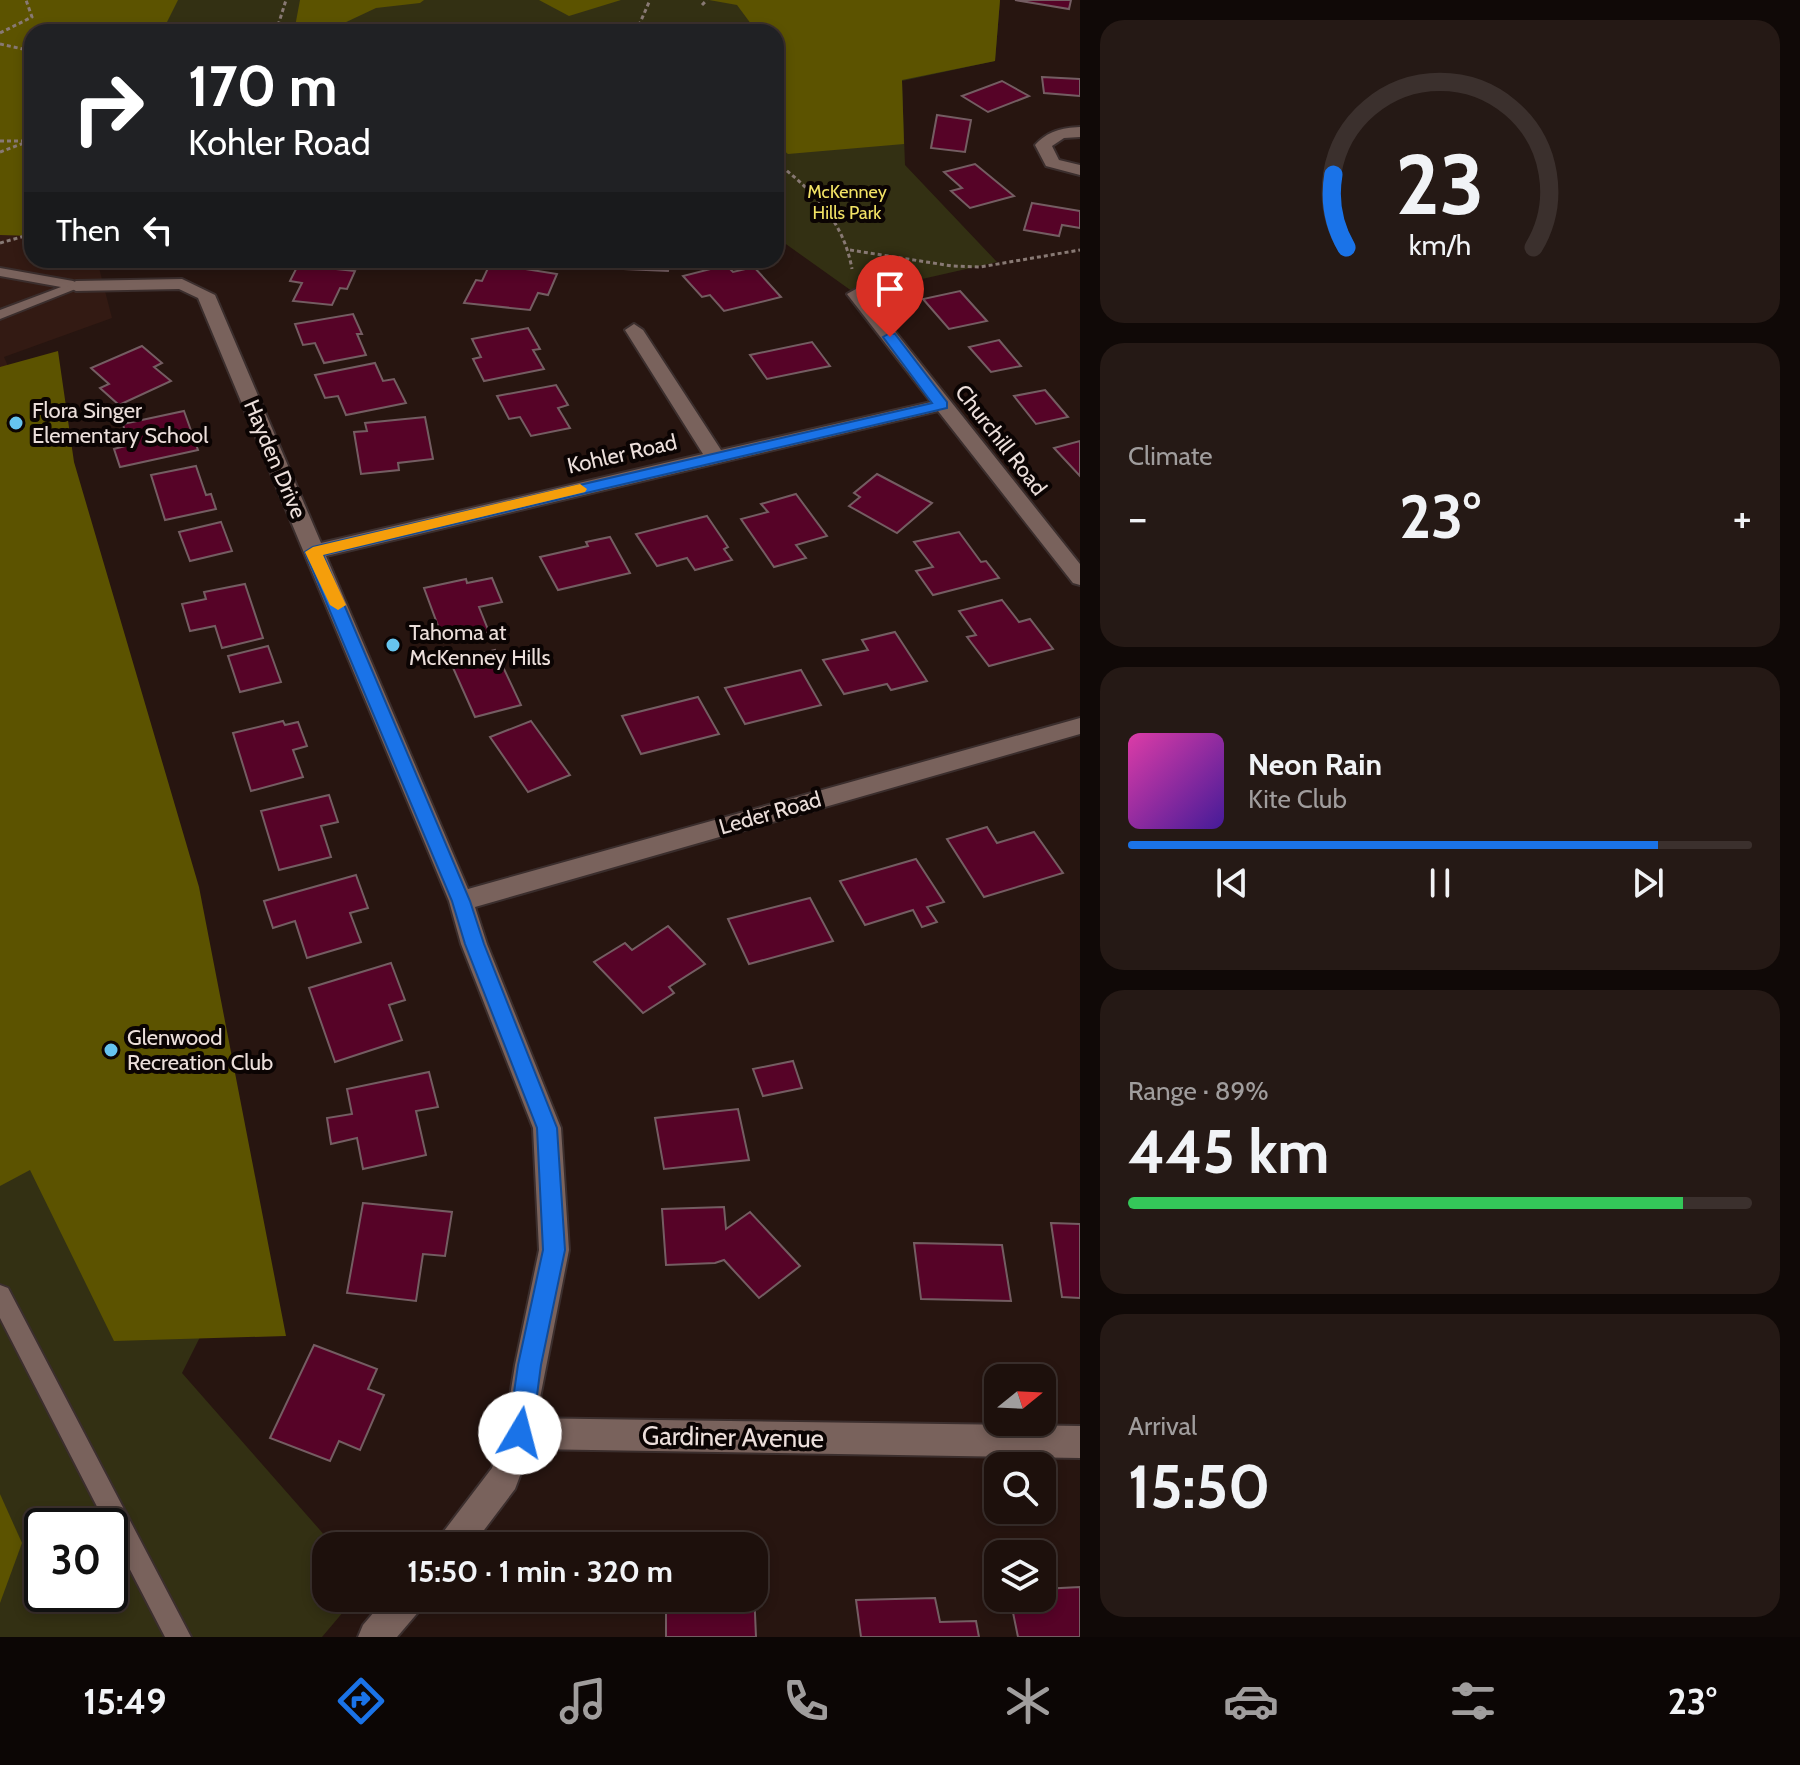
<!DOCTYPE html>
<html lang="en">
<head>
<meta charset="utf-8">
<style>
	body { margin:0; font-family:Cabin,sans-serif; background:#251915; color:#f1f3f6; height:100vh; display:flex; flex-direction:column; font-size:30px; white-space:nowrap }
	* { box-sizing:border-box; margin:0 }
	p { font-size:26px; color:#a09d9d }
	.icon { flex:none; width:44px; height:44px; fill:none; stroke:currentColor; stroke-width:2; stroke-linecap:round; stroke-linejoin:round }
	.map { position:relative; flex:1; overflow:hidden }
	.sheet { display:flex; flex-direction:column; gap:20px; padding:20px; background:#100907; width:720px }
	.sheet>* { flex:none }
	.guide { position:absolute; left:24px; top:24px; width:760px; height:244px; border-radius:24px; box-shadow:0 4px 12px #0003,0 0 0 2px #3b302d; background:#202124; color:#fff; overflow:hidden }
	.needle { width:52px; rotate:72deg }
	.controls { position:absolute; left:984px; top:1364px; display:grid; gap:16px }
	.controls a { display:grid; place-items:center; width:72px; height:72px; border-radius:16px; background:#1d100c; box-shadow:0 4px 12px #0003,0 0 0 2px #3b302d; font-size:40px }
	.speed { position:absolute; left:24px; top:1508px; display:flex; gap:16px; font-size:40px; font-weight:700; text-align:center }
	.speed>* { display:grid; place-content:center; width:104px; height:104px; border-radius:50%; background:#1d100c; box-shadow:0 4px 12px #0003,0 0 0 2px #3b302d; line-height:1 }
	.speed .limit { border:4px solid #111; border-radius:12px; background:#fff; color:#111 }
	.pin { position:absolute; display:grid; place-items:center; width:68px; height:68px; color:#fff; margin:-82px -34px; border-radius:50% 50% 50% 0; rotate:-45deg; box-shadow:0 0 8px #0007 }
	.pin .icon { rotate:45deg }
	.me { position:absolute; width:88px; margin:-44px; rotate:8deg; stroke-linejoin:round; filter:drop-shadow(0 0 6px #0008) }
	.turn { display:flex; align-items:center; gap:28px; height:168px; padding:0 32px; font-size:36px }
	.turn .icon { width:104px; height:104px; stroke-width:2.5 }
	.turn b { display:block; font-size:56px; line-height:68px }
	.then { display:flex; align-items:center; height:76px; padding:0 32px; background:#0003; gap:16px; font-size:30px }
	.big { font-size:60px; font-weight:700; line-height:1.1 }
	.sheet .widget { flex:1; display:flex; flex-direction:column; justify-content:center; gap:12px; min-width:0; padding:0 28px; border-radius:24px; background:#251915 }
	.sheet .dial { align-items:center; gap:0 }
	.dial svg { height:208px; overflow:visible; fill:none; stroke:#3b302d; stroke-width:7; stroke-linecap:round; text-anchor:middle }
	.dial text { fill:#f1f3f6; stroke:none }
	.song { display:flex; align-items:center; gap:24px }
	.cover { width:96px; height:96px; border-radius:12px; background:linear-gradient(135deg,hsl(320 70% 55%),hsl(260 70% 35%)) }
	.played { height:8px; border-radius:4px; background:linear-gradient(90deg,#1a73e8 85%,#3b302d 85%) }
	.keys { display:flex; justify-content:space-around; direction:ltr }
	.heat { display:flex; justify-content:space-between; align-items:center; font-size:44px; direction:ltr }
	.charge { height:12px; border-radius:6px; background:linear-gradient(90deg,#34c759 89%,#3b302d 0) }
	.trip { position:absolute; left:312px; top:1532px; width:456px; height:80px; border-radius:24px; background:#1d100c; box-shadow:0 4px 12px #0003,0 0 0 2px #3b302d; font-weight:700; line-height:80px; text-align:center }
	.tabs { display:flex; height:128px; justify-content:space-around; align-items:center; background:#0c0605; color:#a09d9d }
	.tabs .icon { width:56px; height:56px }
	.tabs .selected { color:#1a73e8 }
	.tabs b { font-size:36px; color:#f1f3f6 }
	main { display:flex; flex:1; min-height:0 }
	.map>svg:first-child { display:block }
	.built { fill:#331a13 }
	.green { fill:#333013; fill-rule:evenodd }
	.forest { fill:#5c5300 }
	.building { fill:#560327; stroke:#745d62; stroke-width:2 }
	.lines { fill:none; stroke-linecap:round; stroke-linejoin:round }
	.lane-casing { stroke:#3b2e2d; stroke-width:4 }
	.street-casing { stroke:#3b2e2d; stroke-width:4 }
	.secondary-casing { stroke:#3b2e2d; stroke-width:4 }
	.path { stroke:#887974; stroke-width:3; stroke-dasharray:4 3; stroke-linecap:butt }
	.lane { fill:#79625c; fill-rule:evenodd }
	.street { fill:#79625c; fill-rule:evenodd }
	.secondary { fill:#79625c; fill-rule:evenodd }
	.route { fill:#1a73e8; stroke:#114b97; stroke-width:2 }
	.slow { fill:#f59e0b }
	.poi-dot { fill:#66c4ef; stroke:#0b0403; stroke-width:3 }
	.labels { text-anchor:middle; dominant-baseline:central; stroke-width:8; stroke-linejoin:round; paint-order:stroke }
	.far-park-label { font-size:18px; fill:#f2e265; stroke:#0b0403 }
	.poi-label { font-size:22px; fill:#ecdfdb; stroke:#0b0403; text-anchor:start }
	.street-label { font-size:22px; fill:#ecdfdb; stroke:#0b0403 }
	.near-street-label { font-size:26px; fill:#ecdfdb; stroke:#0b0403 }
</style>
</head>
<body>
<main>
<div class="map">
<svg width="1080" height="1637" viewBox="0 0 1080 1637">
	<rect width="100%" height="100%" fill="#271510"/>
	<polygon class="built" points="0,216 32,216 32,260 97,260 112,318 4,357 62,489 0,504"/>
	<g class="green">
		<polygon points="0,0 1000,0 995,61 902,81 905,165 997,262 856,294 776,237 776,32 32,32"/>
		<path d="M0 504 236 1265 182 1373 334 1546H326V1598H355L322 1637H0ZM42 1526H110V1594H42Z"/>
	</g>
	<g class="forest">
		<polygon points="0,0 178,0 162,32 32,32 32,236 0,235"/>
		<polygon points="300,0 424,0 420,3 376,8 325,32 294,32"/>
		<polygon points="539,0 621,0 569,16"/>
		<polygon points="709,0 1000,0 995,61 902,80 904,144 788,154 776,144 776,32 757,32 737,5"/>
		<polygon points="58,351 74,462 199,887 286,1336 114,1341 30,1170 0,1186 0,367"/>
		<polygon points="0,1494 22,1543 0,1603"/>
	</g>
	<g class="building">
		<polygon points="1015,0 1071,0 1069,9"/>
		<polygon points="1042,77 1080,79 1080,96 1044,93"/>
		<polygon points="1002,81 1029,96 988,112 962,96"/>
		<polygon points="937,115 971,120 965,152 931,148"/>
		<polygon points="975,164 1014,196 970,208 951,191 962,188 944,172"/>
		<polygon points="1032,203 1080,211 1080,228 1062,225 1059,236 1024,230"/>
		<polygon points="604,260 670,260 668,271 602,268"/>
		<polygon points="298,265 355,271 347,289 340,288 332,305 293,301 302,283 290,281"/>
		<polygon points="500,265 557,274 548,295 538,293 530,310 464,303 476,280 482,281 488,268 498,269"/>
		<polygon points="726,265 733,272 754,267 781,297 724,311 710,295 702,297 683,276"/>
		<polygon points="960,291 987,321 949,329 923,299"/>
		<polygon points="353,314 362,334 357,334 366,355 324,363 315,343 303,345 295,324"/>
		<polygon points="528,328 540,349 533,350 544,369 484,381 473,359 481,357 472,339"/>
		<polygon points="999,340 1021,366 991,372 969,347"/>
		<polygon points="812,342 830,366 767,379 750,355"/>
		<polygon points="142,346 162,363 154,367 171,381 119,405 100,388 109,384 91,368"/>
		<polygon points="375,363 383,381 394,379 406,403 346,415 338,396 325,398 315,375"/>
		<polygon points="556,385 568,405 558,408 570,428 531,436 520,417 509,419 497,396"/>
		<polygon points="1045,390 1068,417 1036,424 1014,396"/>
		<polygon points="184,411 198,450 120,467 114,449 125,446 121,433 125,432 123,424"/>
		<polygon points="425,417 433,459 398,463 399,470 361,474 354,432 367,431 365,423"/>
		<polygon points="1080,441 1080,476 1054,448"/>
		<polygon points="196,466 206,495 211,494 216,509 165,520 151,475"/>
		<polygon points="877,474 932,503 897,533 849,506 860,497 854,493"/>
		<polygon points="796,494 827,536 796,545 806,558 774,567 741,519 768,512 761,504"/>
		<polygon points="707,516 728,547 724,549 732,560 695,570 687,558 657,566 636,534"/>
		<polygon points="221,522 232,551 190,561 179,532"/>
		<polygon points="959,532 981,562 986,561 999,578 933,595 916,571 933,567 914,542"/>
		<polygon points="610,537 630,573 558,590 540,557 588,546 586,542"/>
		<polygon points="492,578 502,602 479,607 489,632 444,642 424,588 466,579 467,583"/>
		<polygon points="245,584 263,638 222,648 215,626 190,631 182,604 206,599 204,592"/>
		<polygon points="1002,600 1019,622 1030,619 1053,649 989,666 967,637 976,635 959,611"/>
		<polygon points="895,632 927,681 891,690 887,684 844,694 823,660 868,650 862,640"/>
		<polygon points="268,646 281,682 240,692 228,656"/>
		<polygon points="495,650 521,705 475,717 450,661"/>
		<polygon points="801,670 821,705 745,724 725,688"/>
		<polygon points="698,697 719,734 641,754 622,716"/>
		<polygon points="283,721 285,725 298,722 307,746 293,750 303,777 251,791 233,733"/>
		<polygon points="531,721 570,775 528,792 490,737"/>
		<polygon points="329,795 338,822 321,826 331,857 279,870 261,811"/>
		<polygon points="987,827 997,843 1034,832 1063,873 984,897 947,839"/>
		<polygon points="916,859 944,902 927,907 937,922 922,927 913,910 865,925 840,881"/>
		<polygon points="356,875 368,908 350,913 361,942 307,958 295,921 273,928 264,901"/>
		<polygon points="810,898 833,941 749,964 728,919"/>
		<polygon points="668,926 705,964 669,987 674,993 643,1013 594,962 625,943 632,950"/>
		<polygon points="391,963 405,1000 389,1005 402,1040 335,1062 309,988"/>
		<polygon points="793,1061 802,1088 763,1096 753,1069"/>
		<polygon points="429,1072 438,1107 416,1111 426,1155 363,1169 357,1138 331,1144 327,1118 352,1114 347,1089"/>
		<polygon points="738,1109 749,1160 664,1169 655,1118"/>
		<polygon points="363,1203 452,1212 445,1256 423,1254 416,1301 347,1293"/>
		<polygon points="724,1207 726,1229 750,1212 800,1266 759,1298 724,1260 715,1263 666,1265 662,1209"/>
		<polygon points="1051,1223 1080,1224 1080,1298 1062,1297"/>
		<polygon points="914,1243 1002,1245 1011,1301 921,1299"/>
		<polygon points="314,1345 377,1369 368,1389 384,1395 360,1450 339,1441 330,1461 270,1438"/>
		<polygon points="1080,1587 1080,1637 1018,1637 1010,1598 1042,1598 1042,1589"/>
		<polygon points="754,1590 756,1637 666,1637 666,1598 754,1598"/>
		<polygon points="935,1598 940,1622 976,1621 979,1637 861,1637 856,1600"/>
	</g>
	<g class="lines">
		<g class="lane-casing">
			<g id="lane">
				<polygon points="0,268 73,281 83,286 0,319 0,310 61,287 0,276"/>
				<polygon points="0,1285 8,1288 191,1637 165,1637 110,1531 110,1526 107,1526 0,1318"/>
			</g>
		</g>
		<g class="street-casing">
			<g id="street">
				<path d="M1080 127V137L1064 138 1052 146 1059 160 1080 165V175L1046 166 1035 145C1048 131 1061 128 1080 127Z"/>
				<polygon points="182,279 215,295 321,543 703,454 625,330 634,324 643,330 721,450 931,402 847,294 856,289 862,290 1080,564 1080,585 1073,583 938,411 326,556 468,889 1080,718 1080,734 475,907 487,944 561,1128 569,1250 531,1444 520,1448 509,1444 504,1433 515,1365 539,1250 533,1128 461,944 449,901 198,298 179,289 76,291 67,286 76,281"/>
			</g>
		</g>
		<g class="secondary-casing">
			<g id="secondary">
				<polygon points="520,1418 1080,1426 1080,1458 530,1449 515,1489 472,1546 436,1546 441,1535 492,1468 509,1422"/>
				<polygon points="386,1598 425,1598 420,1610 397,1637 358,1637 363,1625"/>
			</g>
		</g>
		<g class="path">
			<polyline points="702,5 707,0"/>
			<polyline points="276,32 286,0"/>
			<polyline points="636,32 650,0"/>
			<polyline points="0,33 32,17 26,0"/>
			<polyline points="0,44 32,51"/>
			<polyline points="0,141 23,141"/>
			<polyline points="0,152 32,140"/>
			<path d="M776 162C814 192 843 220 852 269"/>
			<polyline points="0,243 32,234"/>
			<polyline points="850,250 952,266 980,267 1080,250"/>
		</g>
		<use href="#lane" class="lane"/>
		<use href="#street" class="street"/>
		<use href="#secondary" class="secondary"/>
	</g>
	<polygon class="route" points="890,333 895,334 947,402 947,408 323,555 470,901 484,944 557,1128 565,1250 541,1365 532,1433 528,1441 520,1445 511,1441 508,1433 518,1365 543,1250 537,1128 465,944 452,901 305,552 313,547 932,403 883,337"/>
	<polygon class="slow" points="580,484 587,489 585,492 323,555 346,605 338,610 330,605 305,552 313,547"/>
	<g class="poi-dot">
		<circle cx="16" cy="423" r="8"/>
		<circle cx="393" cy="645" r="8"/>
		<circle cx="111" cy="1050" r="8"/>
	</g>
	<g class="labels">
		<g class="far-park-label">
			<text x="847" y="192">McKenney<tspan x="847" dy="21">Hills Park</tspan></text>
		</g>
		<g class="poi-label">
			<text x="32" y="410">Flora Singer<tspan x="32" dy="25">Elementary School</tspan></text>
			<text x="409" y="632">Tahoma at<tspan x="409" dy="25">McKenney Hills</tspan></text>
			<text x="127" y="1037">Glenwood<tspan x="127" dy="25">Recreation Club</tspan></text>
		</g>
		<g class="street-label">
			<text transform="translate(1001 440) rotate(52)">Churchill Road</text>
			<text transform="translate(622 454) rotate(-13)">Kohler Road</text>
			<text transform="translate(275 459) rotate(67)">Hayden Drive</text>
			<text transform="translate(770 813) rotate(-16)">Leder Road</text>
		</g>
		<g class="near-street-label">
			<text transform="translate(733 1437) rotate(1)">Gardiner Avenue</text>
		</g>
	</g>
</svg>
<div class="controls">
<a><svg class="needle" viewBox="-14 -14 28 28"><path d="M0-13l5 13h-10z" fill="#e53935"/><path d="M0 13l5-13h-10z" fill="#a09d9d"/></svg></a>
<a><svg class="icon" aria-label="search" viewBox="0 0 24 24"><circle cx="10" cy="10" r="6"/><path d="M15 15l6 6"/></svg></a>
<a><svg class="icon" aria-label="layers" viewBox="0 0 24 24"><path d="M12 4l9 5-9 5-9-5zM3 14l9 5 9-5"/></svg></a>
</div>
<div class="speed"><div class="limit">30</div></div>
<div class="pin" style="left:890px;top:337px;background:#d93025"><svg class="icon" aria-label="arrive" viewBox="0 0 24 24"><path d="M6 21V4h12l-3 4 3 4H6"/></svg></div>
<svg class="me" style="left:520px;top:1433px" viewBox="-20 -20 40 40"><circle r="19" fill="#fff"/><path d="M0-13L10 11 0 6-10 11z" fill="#1a73e8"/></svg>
<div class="trip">15:50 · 1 min · 320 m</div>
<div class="guide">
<div class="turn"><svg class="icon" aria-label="right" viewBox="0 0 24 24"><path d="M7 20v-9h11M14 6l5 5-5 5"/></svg><div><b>170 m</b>Kohler Road</div></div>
<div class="then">Then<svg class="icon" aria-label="left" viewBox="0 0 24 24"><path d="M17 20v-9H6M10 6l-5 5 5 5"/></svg></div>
</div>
</div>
<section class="sheet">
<div class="widget dial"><svg viewBox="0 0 100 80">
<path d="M14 69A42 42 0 1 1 86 69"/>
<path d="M14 69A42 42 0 0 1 9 41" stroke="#1a73e8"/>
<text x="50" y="56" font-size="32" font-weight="700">23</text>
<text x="50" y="72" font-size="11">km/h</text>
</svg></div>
<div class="widget"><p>Climate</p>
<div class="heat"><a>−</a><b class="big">23°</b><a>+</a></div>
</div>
<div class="widget">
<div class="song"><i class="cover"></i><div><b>Neon Rain</b><p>Kite Club</p></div></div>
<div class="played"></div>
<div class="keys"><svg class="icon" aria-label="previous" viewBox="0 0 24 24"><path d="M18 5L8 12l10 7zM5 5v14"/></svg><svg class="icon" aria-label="pause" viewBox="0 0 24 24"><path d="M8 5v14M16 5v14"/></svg><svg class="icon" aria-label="next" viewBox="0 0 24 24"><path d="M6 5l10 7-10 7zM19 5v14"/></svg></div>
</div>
<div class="widget"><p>Range · 89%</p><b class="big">445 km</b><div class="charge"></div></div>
<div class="widget"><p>Arrival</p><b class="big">15:50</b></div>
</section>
</main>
<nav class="tabs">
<b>15:49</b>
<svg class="icon selected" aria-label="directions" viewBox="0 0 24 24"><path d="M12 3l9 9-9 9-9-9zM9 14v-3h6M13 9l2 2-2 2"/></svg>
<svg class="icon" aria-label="music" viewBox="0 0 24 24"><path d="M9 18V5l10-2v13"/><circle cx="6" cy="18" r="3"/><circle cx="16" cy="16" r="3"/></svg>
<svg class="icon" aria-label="phone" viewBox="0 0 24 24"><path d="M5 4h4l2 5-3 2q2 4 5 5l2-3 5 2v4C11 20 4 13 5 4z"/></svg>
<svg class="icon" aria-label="climate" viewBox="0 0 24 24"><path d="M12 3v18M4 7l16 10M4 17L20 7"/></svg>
<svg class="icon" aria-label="car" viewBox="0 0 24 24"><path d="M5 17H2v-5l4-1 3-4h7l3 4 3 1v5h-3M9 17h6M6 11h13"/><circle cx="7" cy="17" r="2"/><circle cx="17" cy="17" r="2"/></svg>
<svg class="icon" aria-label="filters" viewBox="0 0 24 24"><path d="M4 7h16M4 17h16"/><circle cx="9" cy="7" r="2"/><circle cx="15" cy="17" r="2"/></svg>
<b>23°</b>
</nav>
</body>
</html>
